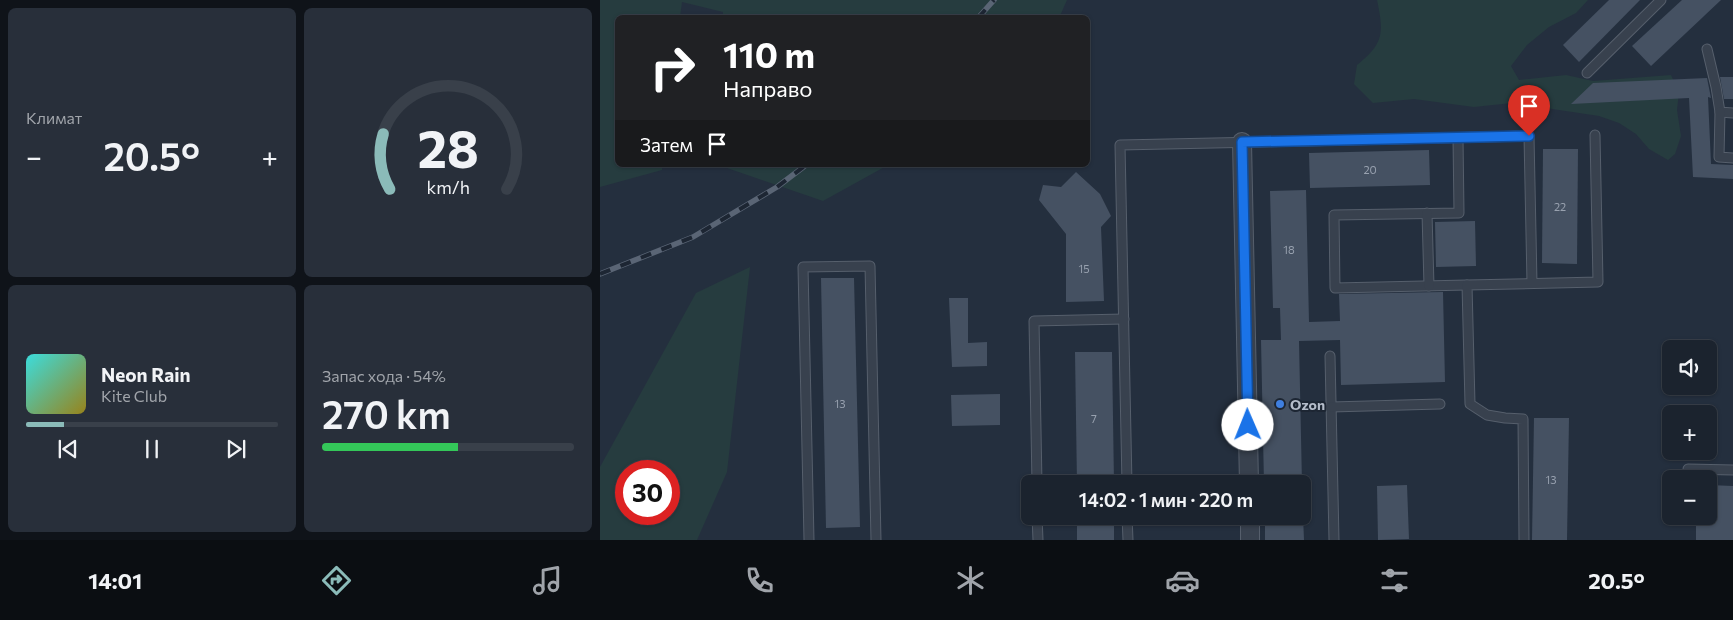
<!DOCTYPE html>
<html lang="ru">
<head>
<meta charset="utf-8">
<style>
	body { margin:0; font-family:Commissioner,sans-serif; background:#282f3a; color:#f1f3f6; height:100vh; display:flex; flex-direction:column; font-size:19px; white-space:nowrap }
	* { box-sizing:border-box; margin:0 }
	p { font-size:16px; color:#a0a4aa }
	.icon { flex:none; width:28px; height:28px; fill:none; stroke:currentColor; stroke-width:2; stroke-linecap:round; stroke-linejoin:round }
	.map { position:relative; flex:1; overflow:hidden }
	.details { display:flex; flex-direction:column; gap:8px; padding:8px; background:#0f1319; width:600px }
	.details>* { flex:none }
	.hud { position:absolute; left:15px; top:15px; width:475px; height:152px; border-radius:8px; box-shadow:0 1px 4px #0004,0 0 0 1px #39404a; background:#202124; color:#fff; overflow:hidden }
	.fabs { position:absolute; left:1062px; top:340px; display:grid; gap:10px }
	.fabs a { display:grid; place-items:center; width:55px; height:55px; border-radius:8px; background:#1b232e; box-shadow:0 1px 4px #0004,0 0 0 1px #39404a; font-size:25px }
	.speed { position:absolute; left:15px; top:460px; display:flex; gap:10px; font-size:25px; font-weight:700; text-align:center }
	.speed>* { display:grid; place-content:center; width:65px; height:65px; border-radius:50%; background:#1b232e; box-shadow:0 1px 4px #0004,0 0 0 1px #39404a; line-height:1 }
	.speed .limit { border:8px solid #d22; background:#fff; color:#111 }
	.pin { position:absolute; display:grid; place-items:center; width:42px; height:42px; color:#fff; margin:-51px -21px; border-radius:50% 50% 50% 0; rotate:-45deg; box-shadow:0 0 5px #0007 }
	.pin .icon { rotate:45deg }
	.me { position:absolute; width:55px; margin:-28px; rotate:359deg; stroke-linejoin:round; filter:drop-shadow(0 0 4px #0008) }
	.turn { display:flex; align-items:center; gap:18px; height:105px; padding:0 25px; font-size:22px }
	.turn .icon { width:65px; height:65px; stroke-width:2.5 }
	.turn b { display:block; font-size:35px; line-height:42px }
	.then { display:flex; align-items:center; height:48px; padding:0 25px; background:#0003; gap:10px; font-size:19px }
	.big { font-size:38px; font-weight:600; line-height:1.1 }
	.details .widget { flex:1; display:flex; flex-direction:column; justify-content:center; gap:8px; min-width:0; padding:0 18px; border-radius:8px; background:#282f3a }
	.details .dial { align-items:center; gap:0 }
	.dial svg { height:130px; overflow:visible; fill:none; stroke:#39404a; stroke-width:7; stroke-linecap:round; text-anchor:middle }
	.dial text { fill:#f1f3f6; stroke:none }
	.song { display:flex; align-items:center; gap:15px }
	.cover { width:60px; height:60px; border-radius:8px; background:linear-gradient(135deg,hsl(180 70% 55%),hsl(50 70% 35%)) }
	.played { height:5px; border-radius:2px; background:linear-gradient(90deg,#8bbbb9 15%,#39404a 15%) }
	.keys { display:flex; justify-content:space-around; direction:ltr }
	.heat { display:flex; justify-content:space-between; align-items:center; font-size:28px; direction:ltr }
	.charge { height:8px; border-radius:4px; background:linear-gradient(90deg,#34c759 54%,#39404a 0) }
	.details .tiles { flex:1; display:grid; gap:8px; grid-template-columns:repeat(2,1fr) }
	.trip { position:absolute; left:421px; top:475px; width:290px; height:50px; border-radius:8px; background:#1b232e; box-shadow:0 1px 4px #0004,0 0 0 1px #39404a; font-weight:600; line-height:50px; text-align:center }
	.tabs { display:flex; height:80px; justify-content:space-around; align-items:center; background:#0b0e12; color:#a0a4aa }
	.tabs .icon { width:35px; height:35px }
	.tabs .selected { color:#8bbbb9 }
	.tabs b { font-size:22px; color:#f1f3f6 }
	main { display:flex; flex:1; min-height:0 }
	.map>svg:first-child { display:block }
	.green { fill:#263c3f; fill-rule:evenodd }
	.building { fill:#455162 }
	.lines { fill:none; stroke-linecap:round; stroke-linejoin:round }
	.service-casing { stroke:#565f6c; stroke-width:11 }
	.minor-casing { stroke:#565f6c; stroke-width:20 }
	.service { stroke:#38414e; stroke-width:9 }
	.minor { stroke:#38414e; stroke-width:18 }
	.rail-casing { stroke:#5a6575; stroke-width:5.5 }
	.rail { stroke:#1d2633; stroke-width:4; stroke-dasharray:11; stroke-linecap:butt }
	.route-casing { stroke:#114b97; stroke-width:12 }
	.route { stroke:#1a73e8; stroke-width:9 }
	.shop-dot { fill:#3f7fe0; stroke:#1d2633; stroke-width:2 }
	.labels { text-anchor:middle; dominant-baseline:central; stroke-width:4; stroke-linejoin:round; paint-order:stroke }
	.number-label { font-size:11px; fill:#98a1af }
	.poi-label { font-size:14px; font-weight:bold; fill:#b4bcc9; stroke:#1d2633; text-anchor:start }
</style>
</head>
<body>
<main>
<section class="details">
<div class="tiles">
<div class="widget"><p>Климат</p>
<div class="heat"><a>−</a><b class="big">20.5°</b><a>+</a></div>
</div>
<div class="widget dial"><svg viewBox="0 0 100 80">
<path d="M14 69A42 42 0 1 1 86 69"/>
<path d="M14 69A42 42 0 0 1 10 35" stroke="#8bbbb9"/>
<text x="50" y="56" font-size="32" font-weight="700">28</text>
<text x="50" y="72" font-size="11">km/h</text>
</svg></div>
<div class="widget">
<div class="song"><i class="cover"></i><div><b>Neon Rain</b><p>Kite Club</p></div></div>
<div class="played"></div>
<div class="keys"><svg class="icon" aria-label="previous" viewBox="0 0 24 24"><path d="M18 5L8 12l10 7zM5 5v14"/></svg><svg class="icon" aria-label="pause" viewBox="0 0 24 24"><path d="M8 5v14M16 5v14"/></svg><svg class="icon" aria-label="next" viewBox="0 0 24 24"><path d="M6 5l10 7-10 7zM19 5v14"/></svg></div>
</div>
<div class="widget"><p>Запас хода · 54%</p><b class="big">270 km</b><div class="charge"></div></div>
</div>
</section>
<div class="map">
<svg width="1133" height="540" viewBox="0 0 1133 540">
	<rect width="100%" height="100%" fill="#242f3e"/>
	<g class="green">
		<polygon points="0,0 467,0 459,18 123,18 123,12 82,2 80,17 18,18 18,165 62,165 62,170 0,187"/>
		<path d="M777 0H988L976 13 949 27 927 45 911 66 919 80 966 75 993 81 1071 75 1079 92 1077 110 1081 136 1075 154 1068 160 1049 149 1036 134 1019 123 999 116 912 103 874 107 814 99 773 103 754 84 757 65C784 43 784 33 777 0Z"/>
		<polygon points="127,165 288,165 223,201 127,168"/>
		<path d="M150 267 127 472 97 540H0V467L96 293ZM69 471V514H26V471Z"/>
	</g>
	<g class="building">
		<polygon points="1009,0 1040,0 979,62 963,45"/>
		<polygon points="1082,0 1121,0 1051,66 1032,46"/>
		<polygon points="1120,77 1133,77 1133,99 1124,99"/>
		<polygon points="1107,78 1111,98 1108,97 1111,164 1133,165 1133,179 1093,177 1089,98 971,104 993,83"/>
		<polygon points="943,149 978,149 977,264 942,263"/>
		<polygon points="829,150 830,185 710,188 709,153"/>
		<polygon points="476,172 500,194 511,216 501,227 504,301 466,302 466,234 439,200 443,185 461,187"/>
		<polygon points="706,190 709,322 740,321 739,294 843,292 845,382 741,385 740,340 699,341 702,484 664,484 661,340 681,340 680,308 673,308 670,191"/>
		<polygon points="875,221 876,266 836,267 835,222"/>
		<polygon points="221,278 254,278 260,527 226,528"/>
		<polygon points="349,298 368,298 368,343 387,342 387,366 352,367"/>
		<polygon points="475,352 512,352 514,484 477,484"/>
		<polygon points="400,394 400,425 352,426 351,395"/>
		<polygon points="934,418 969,418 967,540 932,540"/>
		<polygon points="807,485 809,539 778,540 777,486"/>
		<polygon points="1109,485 1133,486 1133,540 1096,540 1096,516 1109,516"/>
		<rect x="477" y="516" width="37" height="24"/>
		<polygon points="665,516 703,516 704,540 665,540"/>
	</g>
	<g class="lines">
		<g class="service-casing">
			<g id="service">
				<polyline points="1107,49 1116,87 1120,112 1133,113"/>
				<polyline points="987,73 1061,0"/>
				<polyline points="1120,112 1119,157 1133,158"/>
				<polyline points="858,138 859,213 734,215 735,288 867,285"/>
				<polyline points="827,213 829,286"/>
				<polyline points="730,356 734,540"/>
				<polyline points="731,407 840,404"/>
				<polyline points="1088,469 1133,470"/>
				<polyline points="437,484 434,321 524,319"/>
				<polyline points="527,484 520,145 929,136 932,283"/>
				<polyline points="437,516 438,540"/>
				<polyline points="527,516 528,540"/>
				<polyline points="209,540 203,267 270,266 276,540"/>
				<polyline points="924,540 923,419 905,418 887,415 870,404 867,285 998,282 995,135"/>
			</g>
		</g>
		<g class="minor-casing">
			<g id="minor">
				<polyline points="642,142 649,484"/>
				<polyline points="650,516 650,540"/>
			</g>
		</g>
		<use href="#service" class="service"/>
		<use href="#minor" class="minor"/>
		<g class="rail-casing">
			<g id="rail">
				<polyline points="378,18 394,0"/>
				<polyline points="0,274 93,237 177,187 206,165"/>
			</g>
		</g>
		<use href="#rail" class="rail"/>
	</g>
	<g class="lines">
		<g class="route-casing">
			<polyline id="route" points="648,425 642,142 929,136"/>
		</g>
		<use href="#route" class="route"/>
	</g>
	<circle class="shop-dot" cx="680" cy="404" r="5"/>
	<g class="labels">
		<g class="number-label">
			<text x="770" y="169">20</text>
			<text x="960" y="206">22</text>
			<text x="689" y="249">18</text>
			<text x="484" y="268">15</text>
			<text x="240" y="403">13</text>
			<text x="494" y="418">7</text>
			<text x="951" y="479">13</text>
		</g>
		<g class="poi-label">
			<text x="690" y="404">Ozon</text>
		</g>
	</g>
</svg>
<div class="fabs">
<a><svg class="icon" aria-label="sound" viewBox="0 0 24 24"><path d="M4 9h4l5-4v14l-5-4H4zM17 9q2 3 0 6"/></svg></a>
<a>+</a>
<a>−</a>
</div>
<div class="speed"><div class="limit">30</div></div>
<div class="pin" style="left:929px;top:136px;background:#d93025"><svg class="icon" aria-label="arrive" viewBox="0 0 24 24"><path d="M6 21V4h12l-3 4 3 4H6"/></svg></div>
<svg class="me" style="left:648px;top:425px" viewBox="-20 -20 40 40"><circle r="19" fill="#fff"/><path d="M0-13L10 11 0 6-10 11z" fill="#1a73e8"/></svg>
<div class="trip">14:02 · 1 мин · 220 m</div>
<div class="hud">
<div class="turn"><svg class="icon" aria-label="right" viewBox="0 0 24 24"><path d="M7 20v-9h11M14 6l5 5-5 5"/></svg><div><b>110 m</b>Направо</div></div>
<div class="then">Затем<svg class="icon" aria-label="arrive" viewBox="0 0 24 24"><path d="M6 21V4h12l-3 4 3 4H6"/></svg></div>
</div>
</div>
</main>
<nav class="tabs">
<b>14:01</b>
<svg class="icon selected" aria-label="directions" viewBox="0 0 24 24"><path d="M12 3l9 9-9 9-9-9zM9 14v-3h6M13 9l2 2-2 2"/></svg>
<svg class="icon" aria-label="music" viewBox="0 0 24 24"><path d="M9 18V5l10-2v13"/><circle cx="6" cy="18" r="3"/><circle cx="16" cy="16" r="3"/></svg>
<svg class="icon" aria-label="phone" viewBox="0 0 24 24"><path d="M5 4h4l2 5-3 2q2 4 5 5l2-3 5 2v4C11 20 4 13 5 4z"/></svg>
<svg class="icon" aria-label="climate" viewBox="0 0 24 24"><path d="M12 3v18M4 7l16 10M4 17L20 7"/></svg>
<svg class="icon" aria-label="car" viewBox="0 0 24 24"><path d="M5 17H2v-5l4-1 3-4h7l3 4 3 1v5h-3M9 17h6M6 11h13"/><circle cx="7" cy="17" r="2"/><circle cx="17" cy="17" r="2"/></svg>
<svg class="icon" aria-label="filters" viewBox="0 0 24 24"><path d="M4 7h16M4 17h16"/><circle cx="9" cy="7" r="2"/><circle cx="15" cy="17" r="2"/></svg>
<b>20.5°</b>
</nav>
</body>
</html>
